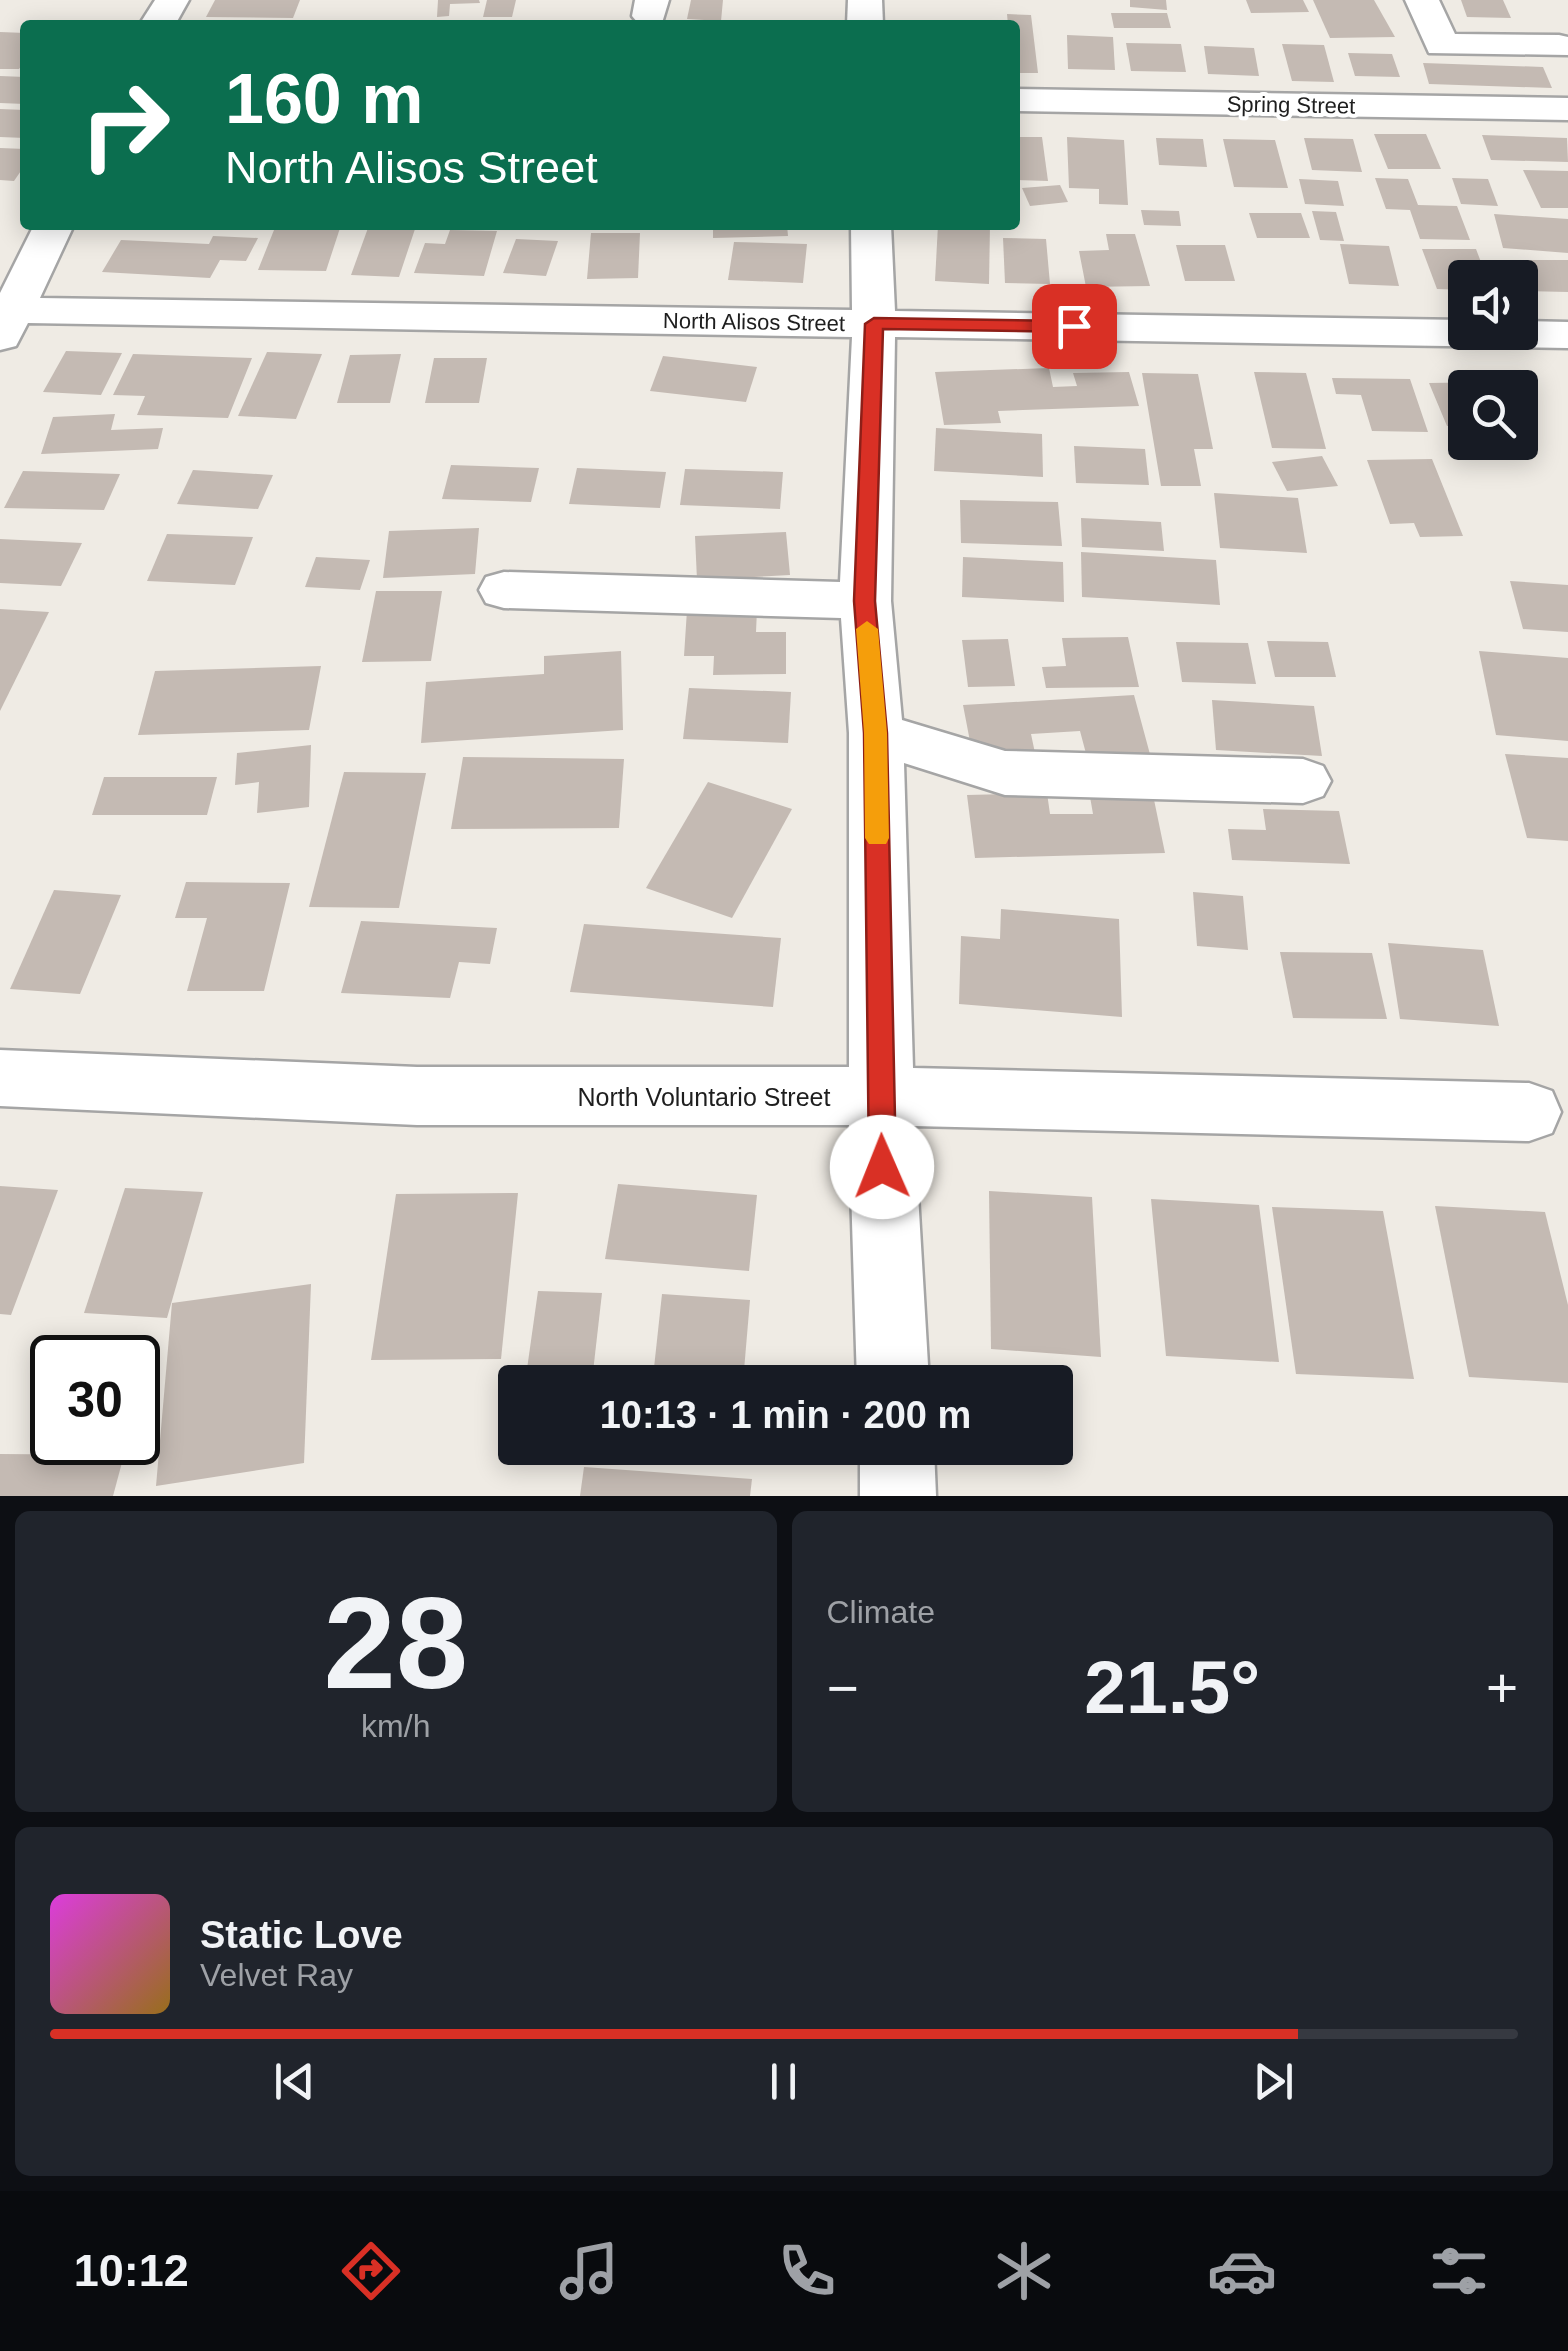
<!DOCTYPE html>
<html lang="en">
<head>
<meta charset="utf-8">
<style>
	body { margin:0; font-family:Helvetica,sans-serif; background:#20242c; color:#f1f3f6; height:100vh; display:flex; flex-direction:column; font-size:38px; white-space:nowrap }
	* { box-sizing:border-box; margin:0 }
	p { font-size:32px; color:#9ea1a6 }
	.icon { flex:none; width:55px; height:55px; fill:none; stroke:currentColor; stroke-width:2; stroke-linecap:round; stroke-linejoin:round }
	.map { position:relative; height:1496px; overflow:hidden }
	.side { display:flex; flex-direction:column; gap:15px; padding:15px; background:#0d0f14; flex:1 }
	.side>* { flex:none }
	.top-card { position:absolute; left:20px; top:20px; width:1000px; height:210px; border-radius:10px; box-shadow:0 5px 25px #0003; background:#0b6e4f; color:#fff; overflow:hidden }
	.fabs { position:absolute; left:1448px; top:260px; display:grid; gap:20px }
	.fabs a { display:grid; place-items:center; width:90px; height:90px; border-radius:10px; background:#171b24; box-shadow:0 5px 25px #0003; font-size:50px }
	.speed { position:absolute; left:30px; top:1335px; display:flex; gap:20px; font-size:50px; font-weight:700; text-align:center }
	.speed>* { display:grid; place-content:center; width:130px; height:130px; border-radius:50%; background:#171b24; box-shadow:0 5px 25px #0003; line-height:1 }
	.speed .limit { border:5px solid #111; border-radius:15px; background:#fff; color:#111 }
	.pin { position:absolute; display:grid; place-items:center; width:85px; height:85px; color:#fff; margin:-42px; border-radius:20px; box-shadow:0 5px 15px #0006 }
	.me { position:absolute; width:110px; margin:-55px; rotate:359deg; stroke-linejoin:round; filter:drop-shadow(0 0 8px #0008) }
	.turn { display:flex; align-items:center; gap:35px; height:210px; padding:0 40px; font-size:45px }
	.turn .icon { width:130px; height:130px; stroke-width:2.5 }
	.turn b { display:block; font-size:70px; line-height:85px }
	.big { font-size:75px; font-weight:700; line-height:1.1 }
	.side .widget { flex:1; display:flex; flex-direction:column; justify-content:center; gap:15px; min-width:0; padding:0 35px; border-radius:15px; background:#20242c }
	.side .dial { align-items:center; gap:0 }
	.dial b { font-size:130px; line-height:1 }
	.song { display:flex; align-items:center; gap:30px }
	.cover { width:120px; height:120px; border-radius:15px; background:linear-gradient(135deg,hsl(300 70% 55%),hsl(40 70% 35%)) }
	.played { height:10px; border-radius:5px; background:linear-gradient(90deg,#d93025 85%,#363941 85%) }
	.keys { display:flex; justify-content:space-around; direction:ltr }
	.heat { display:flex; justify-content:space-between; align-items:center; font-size:55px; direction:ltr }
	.side .tiles { flex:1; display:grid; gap:15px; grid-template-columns:1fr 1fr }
	.widget:last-child { grid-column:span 2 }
	.trip { position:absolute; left:498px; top:1365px; width:575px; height:100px; border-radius:10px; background:#171b24; box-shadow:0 5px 25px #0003; font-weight:700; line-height:100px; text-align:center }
	.tab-bar { display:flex; height:160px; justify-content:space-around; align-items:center; background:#090b0e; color:#9ea1a6 }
	.tab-bar .icon { width:70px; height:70px }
	.tab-bar .current { color:#d93025 }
	.tab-bar b { font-size:45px; color:#f1f3f6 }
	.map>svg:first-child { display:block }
	.building { fill:#c4bab3 }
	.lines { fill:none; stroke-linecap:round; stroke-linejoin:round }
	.minor-casing { stroke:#a5a5a5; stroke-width:5 }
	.minor { fill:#fff; fill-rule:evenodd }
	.route { fill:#d93025; stroke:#8d1f18; stroke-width:2.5 }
	.slow { fill:#f59e0b }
	.labels { text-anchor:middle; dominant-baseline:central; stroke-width:8; stroke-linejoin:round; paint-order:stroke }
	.far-street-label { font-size:22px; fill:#1e1e1e; stroke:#fff }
	.street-label { font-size:25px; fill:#1e1e1e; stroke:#fff }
</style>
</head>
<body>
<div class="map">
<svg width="1568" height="1496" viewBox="0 0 1568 1496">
	<rect width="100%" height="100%" fill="#efebe4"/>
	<g class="building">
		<polygon points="215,0 300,0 293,18 206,17"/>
		<polygon points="438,0 479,0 480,3 450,4 449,16 437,17"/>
		<polygon points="487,0 516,0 512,17 483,17"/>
		<polygon points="691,0 723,0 721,21 687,19"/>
		<polygon points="1130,0 1166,0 1167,10 1130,7"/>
		<polygon points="1246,0 1303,0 1309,12 1251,13"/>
		<polygon points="1313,0 1374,0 1395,37 1330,38"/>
		<polygon points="1461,0 1503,0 1511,18 1467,17"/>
		<polygon points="1111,13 1167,13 1171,28 1114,28"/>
		<polygon points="1007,14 1031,15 1038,73 1015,73 1015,25 1008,25"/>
		<polygon points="0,32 25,33 25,61 19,69 0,69"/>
		<polygon points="1067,35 1113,37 1115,70 1068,69"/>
		<polygon points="1126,43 1181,44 1186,72 1131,71"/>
		<polygon points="1282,44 1324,45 1334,82 1292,81"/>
		<polygon points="1204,46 1254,48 1259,76 1208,74"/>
		<polygon points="1348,53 1392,54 1400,77 1355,76"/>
		<polygon points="1423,63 1543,67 1552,88 1429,84"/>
		<polygon points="0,76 25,77 25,104 0,103"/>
		<polygon points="0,109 25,110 25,138 0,137"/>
		<polygon points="1374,134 1426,134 1441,169 1388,169"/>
		<polygon points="1482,135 1567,138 1568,162 1491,160"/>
		<polygon points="1015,137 1042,137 1048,181 1015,180"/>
		<polygon points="1067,137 1124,140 1128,205 1099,204 1099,189 1069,188"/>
		<polygon points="1156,138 1203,139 1207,167 1159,165"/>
		<polygon points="1304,138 1353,139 1362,172 1312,170"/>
		<polygon points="1223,139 1275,140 1288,188 1234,187"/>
		<polygon points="0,148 25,149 25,165 14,181 0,180"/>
		<polygon points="1523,170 1568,171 1568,208 1541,208"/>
		<polygon points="1375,178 1408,179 1418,205 1457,206 1470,240 1420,239 1410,210 1386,209"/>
		<polygon points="1452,178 1488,179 1498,206 1461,204"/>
		<polygon points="1299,179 1338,181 1344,206 1305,204"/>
		<polygon points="1060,185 1068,202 1030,206 1022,188"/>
		<polygon points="1141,210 1179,211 1181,226 1144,225"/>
		<polygon points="1312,211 1336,212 1344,241 1320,240"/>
		<polygon points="1249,213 1301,213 1310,238 1257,238"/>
		<polygon points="1494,214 1568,219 1568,253 1503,248"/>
		<polygon points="132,225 243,225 243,228 130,229"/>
		<polygon points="276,225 341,225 326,271 258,270"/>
		<polygon points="713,225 787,225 788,236 713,238"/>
		<polygon points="938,225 990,225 989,284 935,281"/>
		<polygon points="368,228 415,229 399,277 351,275"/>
		<polygon points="450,230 497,231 484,276 414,273 425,243 445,244"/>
		<polygon points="591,233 640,233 638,278 587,279"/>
		<polygon points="1106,234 1135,234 1150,286 1086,287 1079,251 1109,250"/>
		<polygon points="213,236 258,238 246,261 220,260 210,278 102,272 121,240 209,244"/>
		<polygon points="1003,238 1046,239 1050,284 1005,283"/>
		<polygon points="516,239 558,241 546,276 503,273"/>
		<polygon points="734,242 807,244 803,283 728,280"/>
		<polygon points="1340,244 1389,246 1399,286 1349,284"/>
		<polygon points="1176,245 1225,245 1235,281 1185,281"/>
		<polygon points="1422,249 1476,249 1487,278 1465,278 1465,290 1437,289"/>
		<polygon points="1507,260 1568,260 1568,292 1520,291 1520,278 1514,278"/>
		<polygon points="66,351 122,353 101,395 43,392"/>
		<polygon points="267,352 322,354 296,419 238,416"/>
		<polygon points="133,354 252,358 228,418 137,415 145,396 113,395"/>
		<polygon points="401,354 390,403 337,403 350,355"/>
		<polygon points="663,356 757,367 746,402 650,391"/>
		<polygon points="434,358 487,358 479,403 425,403"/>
		<polygon points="1049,368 1053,387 1077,386 1073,373 1129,372 1139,406 998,411 1001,423 944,425 935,372"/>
		<polygon points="1254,372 1306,373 1326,449 1272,448"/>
		<polygon points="1142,373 1198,374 1213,449 1194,449 1201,486 1161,486"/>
		<polygon points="1332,378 1410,379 1428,432 1372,431 1361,395 1336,394"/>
		<polygon points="1495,382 1498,388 1465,388 1465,425 1447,426 1429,383"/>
		<polygon points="115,414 111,430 163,428 158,449 41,454 53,417"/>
		<polygon points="936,428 1042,434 1043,477 934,471"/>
		<polygon points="1074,446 1145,449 1149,485 1076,483"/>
		<polygon points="1322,456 1338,486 1287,491 1272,462"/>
		<polygon points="1432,459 1463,536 1420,537 1414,523 1390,524 1367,460"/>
		<polygon points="451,465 539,468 531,502 442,499"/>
		<polygon points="577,468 666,472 660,508 569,504"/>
		<polygon points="685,469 783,472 780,509 680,505"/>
		<polygon points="193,470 273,475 258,509 177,504"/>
		<polygon points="23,471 120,474 104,510 4,508"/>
		<polygon points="1214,493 1298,498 1307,553 1220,548"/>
		<polygon points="960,500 1058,502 1062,546 961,543"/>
		<polygon points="1081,518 1161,522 1164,551 1082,547"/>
		<polygon points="479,528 475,574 383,578 389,531"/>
		<polygon points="786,532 790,575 697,580 695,536"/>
		<polygon points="167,534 253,537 235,585 147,581"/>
		<polygon points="0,539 82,543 61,586 0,583"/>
		<polygon points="1081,552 1216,560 1220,605 1082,597"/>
		<polygon points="316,557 370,560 360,590 305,587"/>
		<polygon points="963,557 1063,562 1064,602 962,597"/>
		<polygon points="1510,581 1568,585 1568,632 1523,629"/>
		<polygon points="376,591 442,591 431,661 362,662"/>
		<polygon points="0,609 49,612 0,711"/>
		<polygon points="687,610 757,610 756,632 786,632 786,674 713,675 714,656 684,656"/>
		<polygon points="1128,637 1139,687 1046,688 1042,667 1066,666 1062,638"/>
		<polygon points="1008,639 1015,686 968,687 962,640"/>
		<polygon points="1267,641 1328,642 1336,677 1275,677"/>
		<polygon points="1176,642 1248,643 1256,684 1182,682"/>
		<polygon points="621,651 623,730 421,743 426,682 544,674 544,656"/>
		<polygon points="1479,651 1568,658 1568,741 1496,735"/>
		<polygon points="321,666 309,730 138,735 155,671"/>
		<polygon points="689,688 791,692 788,743 683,739"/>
		<polygon points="1134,695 1151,758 1088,761 1080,731 1031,734 1035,753 973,757 963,705"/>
		<polygon points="1212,700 1314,706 1322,756 1216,750"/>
		<polygon points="311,745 309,807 257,813 259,782 235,785 237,753"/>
		<polygon points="1505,754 1568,758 1568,841 1527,838"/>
		<polygon points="463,757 624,759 619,828 451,829"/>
		<polygon points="344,772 426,773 399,908 309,907"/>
		<polygon points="104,777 217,777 207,815 92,815"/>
		<polygon points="708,782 792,809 732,918 646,888"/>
		<polygon points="1152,790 1165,853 975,858 967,795 1047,793 1050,814 1093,814 1089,791"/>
		<polygon points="1263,809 1339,811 1350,864 1232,860 1228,829 1266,830"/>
		<polygon points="186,882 290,883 264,991 187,991 207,918 175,918"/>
		<polygon points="54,890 121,895 80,994 10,989"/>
		<polygon points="1193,892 1243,896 1248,950 1197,946"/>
		<polygon points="1001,909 1119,919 1122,1017 959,1004 961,936 1000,939"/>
		<polygon points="361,921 497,928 490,964 459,962 450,998 341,993"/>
		<polygon points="584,924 781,938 773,1007 570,992"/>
		<polygon points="1388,943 1483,950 1499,1026 1400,1019"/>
		<polygon points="1280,952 1372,953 1387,1019 1293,1018"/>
		<polygon points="618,1184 757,1195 749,1271 605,1259"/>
		<polygon points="0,1186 58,1190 11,1315 0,1314"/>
		<polygon points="125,1188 203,1192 167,1318 84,1313"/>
		<polygon points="989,1191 1092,1197 1101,1357 991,1349"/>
		<polygon points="518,1193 501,1359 371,1360 396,1194"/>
		<polygon points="1151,1199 1259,1205 1279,1362 1166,1356"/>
		<polygon points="1435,1206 1545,1212 1568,1305 1568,1383 1469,1377"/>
		<polygon points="1272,1207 1383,1211 1414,1379 1296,1374"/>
		<polygon points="311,1284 304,1463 156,1486 172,1303"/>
		<polygon points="538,1291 602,1293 593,1372 527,1369"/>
		<polygon points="662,1294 750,1300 743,1382 653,1377"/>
		<polygon points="0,1454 124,1455 113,1496 0,1496"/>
		<polygon points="584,1467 752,1479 750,1496 580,1496"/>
	</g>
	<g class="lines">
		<g class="minor-casing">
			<g id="minor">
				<polygon points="155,0 189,0 175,25 139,25"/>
				<polygon points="635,0 669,0 662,23 638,23 632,16"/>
				<polygon points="848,0 882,0 883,25 847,25"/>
				<polygon points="1405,0 1439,0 1455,34 1559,35 1568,37 1568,55 1429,53"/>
				<polygon points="1015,89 1568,98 1568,120 1015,111"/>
				<polygon points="34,225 74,225 40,298 852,310 851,225 891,225 895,311 1465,320 1465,332 1520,332 1520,321 1568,322 1568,348 895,337 891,601 902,720 1005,751 1303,759 1323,766 1331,781 1323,796 1303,803 1005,795 904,763 913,1068 1529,1083 1552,1091 1561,1112 1552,1133 1529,1141 914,1126 929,1382 857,1382 849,1125 417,1125 0,1106 0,1050 417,1067 849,1067 849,733 841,618 504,608 486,603 479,590 486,577 504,572 840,582 852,337 28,323 16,346 0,350 0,293"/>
				<polygon points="860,1448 934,1448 936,1496 860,1496"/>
			</g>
		</g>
		<use href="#minor" class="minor"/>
	</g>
	<polygon class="route" points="874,318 1074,321 1083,326 1074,332 883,329 875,601 887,733 896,1167 892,1176 882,1179 873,1176 869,1167 864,733 854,601 865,324"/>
	<polygon class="slow" points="867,621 878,629 887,733 889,838 886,844 869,844 865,838 864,733 856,629"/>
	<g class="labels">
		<g class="far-street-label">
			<text transform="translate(1291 105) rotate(1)">Spring Street</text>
			<text transform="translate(754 322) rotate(1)">North Alisos Street</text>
		</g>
		<g class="street-label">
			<text x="704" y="1097">North Voluntario Street</text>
		</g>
	</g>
</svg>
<div class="fabs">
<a><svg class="icon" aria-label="sound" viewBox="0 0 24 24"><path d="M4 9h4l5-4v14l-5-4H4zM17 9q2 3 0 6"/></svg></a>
<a><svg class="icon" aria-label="search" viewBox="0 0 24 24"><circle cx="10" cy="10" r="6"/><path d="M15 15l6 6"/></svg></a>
</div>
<div class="speed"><div class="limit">30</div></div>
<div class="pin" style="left:1074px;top:326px;background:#d93025"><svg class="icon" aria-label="arrive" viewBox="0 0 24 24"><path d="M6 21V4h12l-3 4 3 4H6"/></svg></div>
<svg class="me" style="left:882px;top:1167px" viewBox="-20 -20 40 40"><circle r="19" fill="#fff"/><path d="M0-13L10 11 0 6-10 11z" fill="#d93025"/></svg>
<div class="trip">10:13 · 1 min · 200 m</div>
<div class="top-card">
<div class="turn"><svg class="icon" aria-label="right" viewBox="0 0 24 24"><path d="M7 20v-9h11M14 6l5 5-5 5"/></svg><div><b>160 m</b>North Alisos Street</div></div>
</div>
</div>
<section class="side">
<div class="tiles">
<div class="widget dial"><b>28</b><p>km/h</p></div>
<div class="widget"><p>Climate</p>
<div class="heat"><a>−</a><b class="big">21.5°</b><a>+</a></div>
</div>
<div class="widget">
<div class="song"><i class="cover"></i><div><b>Static Love</b><p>Velvet Ray</p></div></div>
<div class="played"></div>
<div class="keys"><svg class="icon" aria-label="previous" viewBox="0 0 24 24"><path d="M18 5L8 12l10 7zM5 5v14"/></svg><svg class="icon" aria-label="pause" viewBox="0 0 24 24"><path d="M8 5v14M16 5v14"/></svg><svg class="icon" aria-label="next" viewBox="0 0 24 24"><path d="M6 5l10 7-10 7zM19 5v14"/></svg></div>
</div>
</div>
</section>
<nav class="tab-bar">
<b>10:12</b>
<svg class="icon current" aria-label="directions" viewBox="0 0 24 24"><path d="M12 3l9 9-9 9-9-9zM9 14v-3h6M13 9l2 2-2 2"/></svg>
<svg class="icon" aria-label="music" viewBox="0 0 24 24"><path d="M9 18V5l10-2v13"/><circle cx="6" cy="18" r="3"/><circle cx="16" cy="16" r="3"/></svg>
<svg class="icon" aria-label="phone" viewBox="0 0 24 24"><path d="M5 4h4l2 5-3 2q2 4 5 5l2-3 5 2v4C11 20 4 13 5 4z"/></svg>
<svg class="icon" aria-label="climate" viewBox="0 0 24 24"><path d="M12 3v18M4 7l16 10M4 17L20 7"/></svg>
<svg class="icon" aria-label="car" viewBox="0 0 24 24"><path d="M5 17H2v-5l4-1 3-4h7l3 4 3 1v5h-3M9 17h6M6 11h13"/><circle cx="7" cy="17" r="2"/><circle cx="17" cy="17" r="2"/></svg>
<svg class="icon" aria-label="filters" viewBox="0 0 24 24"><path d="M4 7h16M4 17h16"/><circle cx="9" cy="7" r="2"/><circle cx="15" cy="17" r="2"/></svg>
</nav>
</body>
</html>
